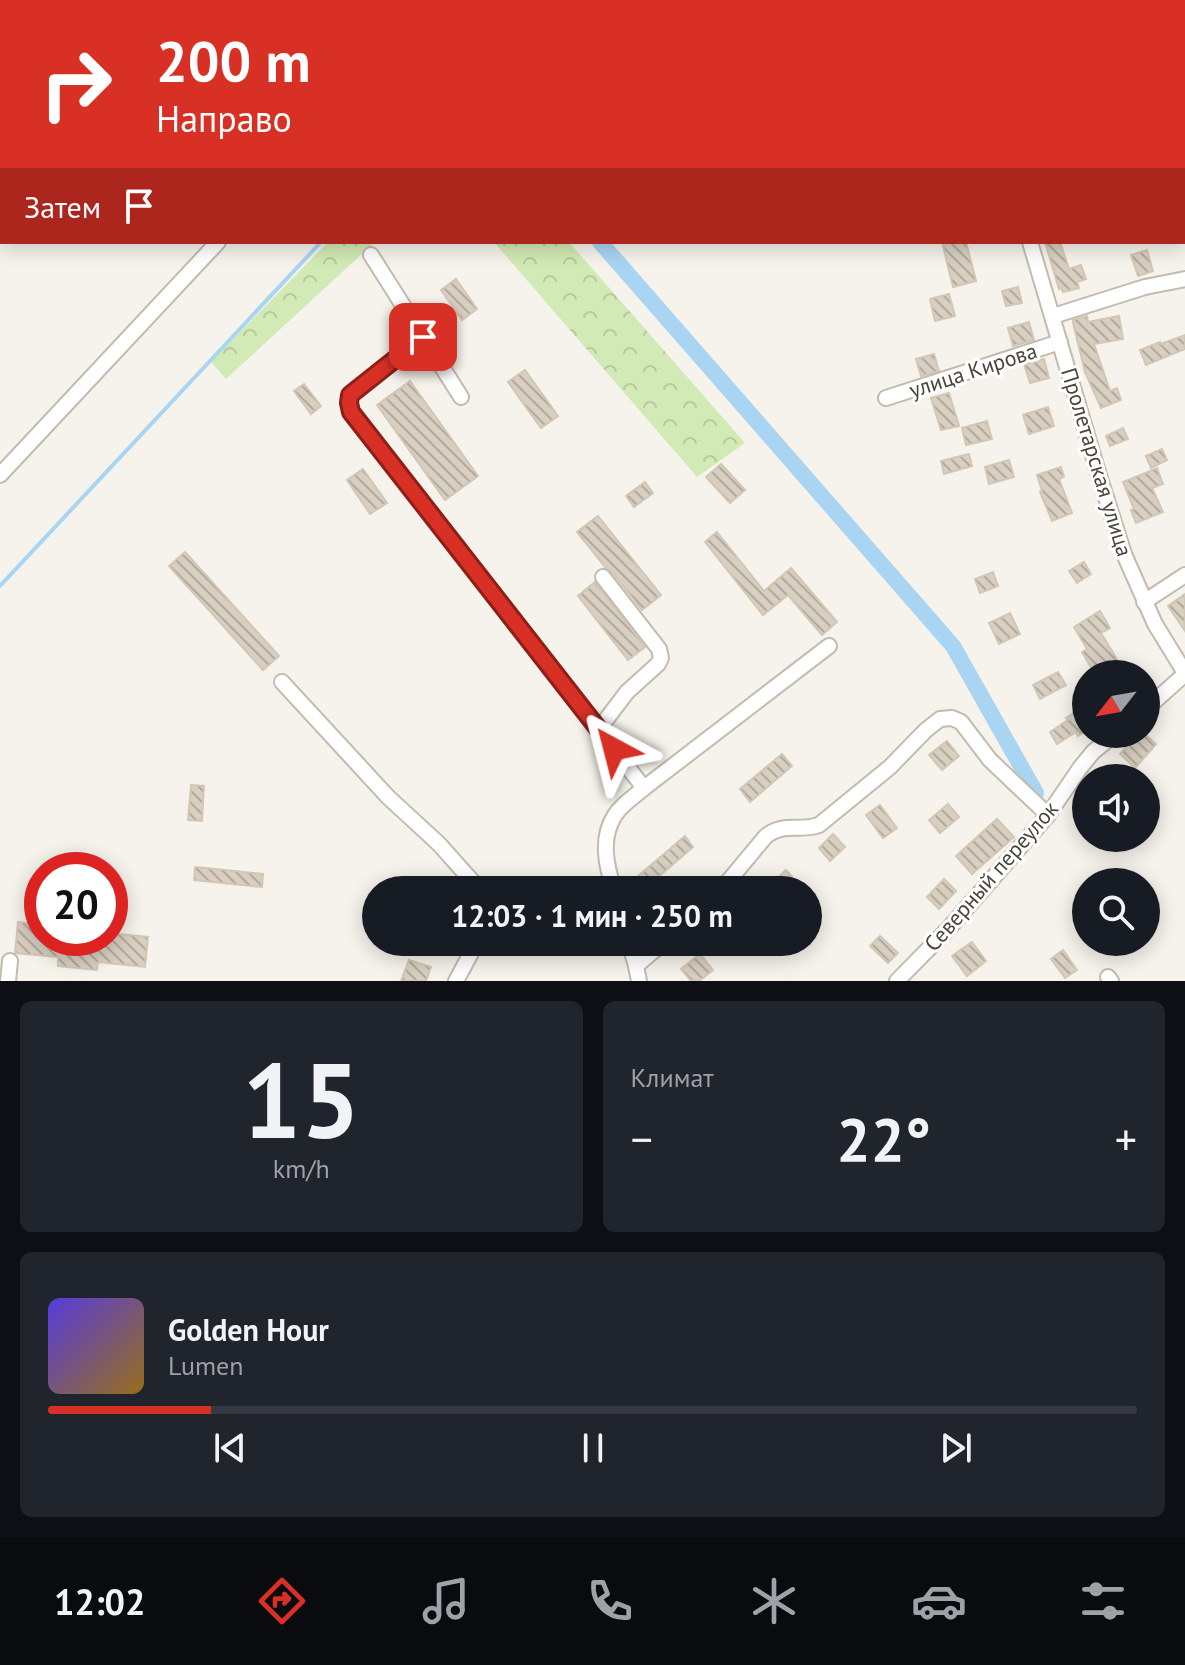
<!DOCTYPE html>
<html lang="ru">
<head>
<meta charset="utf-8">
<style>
	body { margin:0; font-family:"PT Sans",sans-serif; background:#20242c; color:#f1f3f6; height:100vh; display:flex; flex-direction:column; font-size:30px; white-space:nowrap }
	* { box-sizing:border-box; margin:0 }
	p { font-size:26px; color:#9ea1a6 }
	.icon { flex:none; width:44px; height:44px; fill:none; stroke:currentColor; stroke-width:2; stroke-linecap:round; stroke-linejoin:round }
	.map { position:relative; height:981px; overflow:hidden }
	.sheet { display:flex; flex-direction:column; gap:20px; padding:20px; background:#0d0f14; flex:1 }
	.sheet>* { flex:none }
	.top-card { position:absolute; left:0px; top:0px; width:1186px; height:244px; box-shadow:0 4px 20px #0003; background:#d93025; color:#fff; overflow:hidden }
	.needle { width:52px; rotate:239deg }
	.controls { position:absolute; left:1072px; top:660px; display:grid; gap:16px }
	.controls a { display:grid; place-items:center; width:88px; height:88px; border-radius:50%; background:#171b24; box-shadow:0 4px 20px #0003; font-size:40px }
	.speed { position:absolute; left:24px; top:852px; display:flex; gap:16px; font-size:40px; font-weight:700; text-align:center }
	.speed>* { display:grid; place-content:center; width:104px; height:104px; border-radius:50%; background:#171b24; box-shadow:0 4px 20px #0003; line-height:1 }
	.speed .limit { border:12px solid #d22; background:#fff; color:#111 }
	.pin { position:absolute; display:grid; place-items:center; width:68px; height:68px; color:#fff; margin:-34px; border-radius:16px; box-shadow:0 4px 12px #0006 }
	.me { position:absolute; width:88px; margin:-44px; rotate:322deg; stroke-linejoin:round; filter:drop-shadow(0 0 6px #0008) }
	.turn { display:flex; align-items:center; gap:28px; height:168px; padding:0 24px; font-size:36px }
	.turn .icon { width:104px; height:104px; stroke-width:2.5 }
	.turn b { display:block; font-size:56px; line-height:68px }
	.then { display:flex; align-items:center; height:76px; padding:0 24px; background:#0003; gap:16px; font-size:30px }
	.big { font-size:60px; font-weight:700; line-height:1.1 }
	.sheet .widget { flex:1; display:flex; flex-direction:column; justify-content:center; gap:12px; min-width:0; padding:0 28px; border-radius:12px; background:#20242c }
	.sheet .dial { align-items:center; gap:0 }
	.dial b { font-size:104px; line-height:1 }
	.song { display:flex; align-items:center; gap:24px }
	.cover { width:96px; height:96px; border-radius:12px; background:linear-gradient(135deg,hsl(250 70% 55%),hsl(40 70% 35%)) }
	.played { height:8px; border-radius:4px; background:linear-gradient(90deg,#d93025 15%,#363941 15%) }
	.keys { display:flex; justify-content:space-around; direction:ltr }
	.heat { display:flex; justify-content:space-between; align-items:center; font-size:44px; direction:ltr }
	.sheet .tiles { flex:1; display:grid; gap:20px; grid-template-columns:1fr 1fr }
	.widget:last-child { grid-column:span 2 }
	.trip { position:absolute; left:362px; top:876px; width:460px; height:80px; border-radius:40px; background:#171b24; box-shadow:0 4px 20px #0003; font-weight:700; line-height:80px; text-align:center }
	.tab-bar { display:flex; height:128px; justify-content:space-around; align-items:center; background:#090b0e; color:#9ea1a6 }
	.tab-bar .icon { width:56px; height:56px }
	.tab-bar .selected { color:#d93025 }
	.tab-bar b { font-size:36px; color:#f1f3f6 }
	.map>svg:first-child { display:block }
	.forest { fill:url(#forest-crowns) }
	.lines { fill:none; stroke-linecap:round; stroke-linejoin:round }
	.stream { stroke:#a9d4f2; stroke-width:4 }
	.canal { stroke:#a9d4f2; stroke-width:16 }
	.building { fill:url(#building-back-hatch); stroke:#d3c7b4; stroke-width:2 }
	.minor-casing { stroke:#c2bbae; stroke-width:18 }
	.minor { stroke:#fff; stroke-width:14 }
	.route-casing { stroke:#8d1f18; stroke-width:20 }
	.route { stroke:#d93025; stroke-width:14 }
	.labels { text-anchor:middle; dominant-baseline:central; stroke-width:6; stroke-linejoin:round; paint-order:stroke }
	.street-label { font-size:22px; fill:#4b4439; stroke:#fff }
</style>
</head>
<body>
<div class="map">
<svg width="1185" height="981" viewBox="0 0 1185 981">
	<defs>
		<pattern id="forest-crowns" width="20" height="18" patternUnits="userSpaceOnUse" patternTransform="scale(2)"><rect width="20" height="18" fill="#d2eab5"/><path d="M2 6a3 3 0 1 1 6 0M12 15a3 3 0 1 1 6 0" fill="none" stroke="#b6ca9c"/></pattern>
		<pattern id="building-back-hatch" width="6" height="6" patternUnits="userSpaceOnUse" patternTransform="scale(2)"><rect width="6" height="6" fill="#d8cfc1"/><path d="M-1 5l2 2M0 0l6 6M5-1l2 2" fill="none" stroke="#b1aa9e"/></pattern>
	</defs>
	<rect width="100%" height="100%" fill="#f6f3ec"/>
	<g class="forest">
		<polygon points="328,242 375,242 226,379 211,362"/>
		<polygon points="494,242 569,242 745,443 697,477"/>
	</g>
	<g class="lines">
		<g class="stream">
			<polyline points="546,2 548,0"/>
			<polyline points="0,586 321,242"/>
		</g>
		<polyline class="canal" points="600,242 953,646 1036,793"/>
	</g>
	<g class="building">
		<polygon points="942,242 966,242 976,281 953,287"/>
		<polygon points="1045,242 1060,242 1069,269 1081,265 1086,279 1077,282 1079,288 1063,292 1061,288 1059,289"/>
		<polygon points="1147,250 1153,271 1138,276 1131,255"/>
		<polygon points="456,279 477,309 462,320 441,290"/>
		<polygon points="1018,287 1022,303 1006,306 1002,291"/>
		<polygon points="949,294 955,316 935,321 930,299"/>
		<polygon points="1087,316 1088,322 1119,316 1123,339 1094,344 1110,391 1117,388 1121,400 1101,408 1085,372 1073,323 1073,320"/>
		<polygon points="1029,322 1034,340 1013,346 1008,328"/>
		<polygon points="1185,335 1185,349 1146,365 1140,350 1160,342 1161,344"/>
		<polygon points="934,354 939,371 921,376 916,359"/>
		<polygon points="1044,359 1049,378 1030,383 1024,364"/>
		<polygon points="525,370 558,416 541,428 508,382"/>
		<polygon points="410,381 478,476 445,500 377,405"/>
		<polygon points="304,384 321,406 311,414 294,391"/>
		<polygon points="949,393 959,426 941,430 931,398"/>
		<polygon points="1048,407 1054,426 1029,434 1023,415"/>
		<polygon points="987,421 992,439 966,445 962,428"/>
		<polygon points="1123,428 1128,439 1110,446 1106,436"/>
		<polygon points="1162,449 1167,460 1151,468 1146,456"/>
		<polygon points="969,454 972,466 944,474 941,461"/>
		<polygon points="1009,460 1014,477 989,484 985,467"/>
		<polygon points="721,464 745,490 730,503 706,477"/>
		<polygon points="1061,467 1064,477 1059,479 1072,513 1052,521 1040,492 1042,491 1037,475"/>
		<polygon points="1157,468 1163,484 1152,488 1163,512 1136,523 1131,510 1134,509 1123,482"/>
		<polygon points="363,469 387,503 370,514 347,480"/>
		<polygon points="645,482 653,493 634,507 626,496"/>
		<polygon points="598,516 661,595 642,610 611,571 605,567 577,532"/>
		<polygon points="717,532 764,591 791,568 837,622 822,635 788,595 763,615 705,542"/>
		<polygon points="185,552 279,656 263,670 169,566"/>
		<polygon points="1084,562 1091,574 1077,583 1069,571"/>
		<polygon points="993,572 998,586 980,593 975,579"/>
		<polygon points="595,582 645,647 628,660 578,596"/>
		<polygon points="1185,594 1185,631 1168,606"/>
		<polygon points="1100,611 1110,628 1101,633 1126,674 1095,674 1082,652 1087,649 1074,627"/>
		<polygon points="1010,613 1020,634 999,644 989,623"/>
		<polygon points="1058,672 1066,685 1040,699 1033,685"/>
		<polygon points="1080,709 1086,719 1086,731 1078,736 1076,732 1057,744 1050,732 1068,720 1066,718"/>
		<polygon points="1138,734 1145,734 1156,744 1135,768 1120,754"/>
		<polygon points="947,741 959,756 942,770 929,755"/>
		<polygon points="782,754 792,766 750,802 740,789"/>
		<polygon points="191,785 204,786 202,821 188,820"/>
		<polygon points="948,804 959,817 940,833 929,820"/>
		<polygon points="880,805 897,828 883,838 866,815"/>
		<polygon points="997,819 1014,837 972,874 956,856"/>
		<polygon points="833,834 845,847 830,861 819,848"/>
		<polygon points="685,836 693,847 643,890 624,890 624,888"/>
		<polygon points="195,867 263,874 262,887 194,880"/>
		<polygon points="786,870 803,890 776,890 771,884"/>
		<polygon points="944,879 956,891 939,909 927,897"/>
		<polygon points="18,922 42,925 42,938 110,938 110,933 148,937 145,967 98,962 97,970 58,966 58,957 15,953"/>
		<polygon points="880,936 898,953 888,963 870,946"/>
		<polygon points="972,942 986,961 967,976 952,956"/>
		<polygon points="1063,950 1077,970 1065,978 1051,959"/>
		<polygon points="700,954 713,970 699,981 691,981 681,969"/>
		<polygon points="409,960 431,967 426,981 401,981"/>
	</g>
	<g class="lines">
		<g class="minor-casing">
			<g id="minor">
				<polyline points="938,0 939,2"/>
				<polyline points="449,2 451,0"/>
				<polyline points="1030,242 1098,472 1124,554 1155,624 1185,673"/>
				<polyline points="371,255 423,337 350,395 349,403 351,412 644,788"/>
				<polyline points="1053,316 1145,287 1185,279"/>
				<polyline points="423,337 461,397"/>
				<polyline points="886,398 1060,342"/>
				<polyline points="0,475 218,242"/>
				<polyline points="1144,602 1185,575"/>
				<polyline points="282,682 388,797 439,844 480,890"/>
				<polyline points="1146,709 1185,674"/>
				<polyline points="599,729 627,692 658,664 661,658 659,649 603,577"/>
				<path d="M614 890C606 865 600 838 615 815 622 804 635 796 644 788L829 646"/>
				<path d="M721 890 766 836C784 822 798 832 819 825L890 767 926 730 940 719 952 718 961 722 990 760 1048 815"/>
				<polyline points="629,942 636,966"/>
				<polyline points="1108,977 1111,981"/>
				<polyline points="8,981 10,961"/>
				<polyline points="456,981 477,942"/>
				<polyline points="639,981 636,966 664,942"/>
				<polyline points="897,981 950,927 1048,815 1080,768 1093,752 1115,734"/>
			</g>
		</g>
		<use href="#minor" class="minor"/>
	</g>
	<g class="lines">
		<g class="route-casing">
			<polyline id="route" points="423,337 350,395 349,403 351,412 614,749"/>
		</g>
		<use href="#route" class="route"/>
	</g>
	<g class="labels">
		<g class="street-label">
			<text transform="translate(973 370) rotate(-18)">улица Кирова</text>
			<text transform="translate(1097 462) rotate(73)">Пролетарская улица</text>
			<text transform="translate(991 876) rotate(-49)">Северный переулок</text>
		</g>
	</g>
</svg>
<div class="controls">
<a><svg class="needle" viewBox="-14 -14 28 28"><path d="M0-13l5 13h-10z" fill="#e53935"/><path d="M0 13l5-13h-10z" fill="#9ea1a6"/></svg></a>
<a><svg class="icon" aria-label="sound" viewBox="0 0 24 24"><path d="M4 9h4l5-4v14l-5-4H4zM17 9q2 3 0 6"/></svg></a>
<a><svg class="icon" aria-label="search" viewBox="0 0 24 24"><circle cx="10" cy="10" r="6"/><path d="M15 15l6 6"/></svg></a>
</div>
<div class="speed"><div class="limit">20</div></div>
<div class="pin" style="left:423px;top:337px;background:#d93025"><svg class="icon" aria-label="arrive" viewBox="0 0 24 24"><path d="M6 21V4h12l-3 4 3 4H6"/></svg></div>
<svg class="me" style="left:614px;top:749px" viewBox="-20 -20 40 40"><path d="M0-17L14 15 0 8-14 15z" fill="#d93025" stroke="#fff" stroke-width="4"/></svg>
<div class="trip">12:03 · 1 мин · 250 m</div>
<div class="top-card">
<div class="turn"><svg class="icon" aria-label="right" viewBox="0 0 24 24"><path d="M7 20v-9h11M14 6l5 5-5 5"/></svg><div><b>200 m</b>Направо</div></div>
<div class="then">Затем<svg class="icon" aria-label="arrive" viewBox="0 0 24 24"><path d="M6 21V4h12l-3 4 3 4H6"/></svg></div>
</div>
</div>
<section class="sheet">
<div class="tiles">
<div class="widget dial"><b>15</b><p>km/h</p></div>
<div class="widget"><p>Климат</p>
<div class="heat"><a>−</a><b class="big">22°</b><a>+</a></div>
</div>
<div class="widget">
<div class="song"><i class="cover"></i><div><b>Golden Hour</b><p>Lumen</p></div></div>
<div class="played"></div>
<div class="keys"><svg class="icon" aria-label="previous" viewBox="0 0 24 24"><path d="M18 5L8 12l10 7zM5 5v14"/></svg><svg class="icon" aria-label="pause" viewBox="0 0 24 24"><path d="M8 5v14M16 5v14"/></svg><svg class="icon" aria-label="next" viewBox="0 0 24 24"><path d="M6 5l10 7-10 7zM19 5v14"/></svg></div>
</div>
</div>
</section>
<nav class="tab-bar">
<b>12:02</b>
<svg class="icon selected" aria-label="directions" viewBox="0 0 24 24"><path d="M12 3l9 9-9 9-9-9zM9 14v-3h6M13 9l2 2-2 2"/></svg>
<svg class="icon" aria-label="music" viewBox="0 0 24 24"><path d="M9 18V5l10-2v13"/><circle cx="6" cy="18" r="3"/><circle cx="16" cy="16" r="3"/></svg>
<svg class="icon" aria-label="phone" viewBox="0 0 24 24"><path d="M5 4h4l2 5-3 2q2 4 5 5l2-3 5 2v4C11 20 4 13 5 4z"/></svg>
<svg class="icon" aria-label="climate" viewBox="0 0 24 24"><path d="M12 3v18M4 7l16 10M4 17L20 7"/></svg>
<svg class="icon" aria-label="car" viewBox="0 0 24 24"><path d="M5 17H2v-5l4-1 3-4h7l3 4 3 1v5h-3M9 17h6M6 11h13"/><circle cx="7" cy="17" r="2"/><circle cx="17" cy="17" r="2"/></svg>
<svg class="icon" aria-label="filters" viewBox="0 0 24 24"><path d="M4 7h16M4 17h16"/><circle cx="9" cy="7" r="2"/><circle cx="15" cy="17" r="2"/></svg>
</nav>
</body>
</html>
